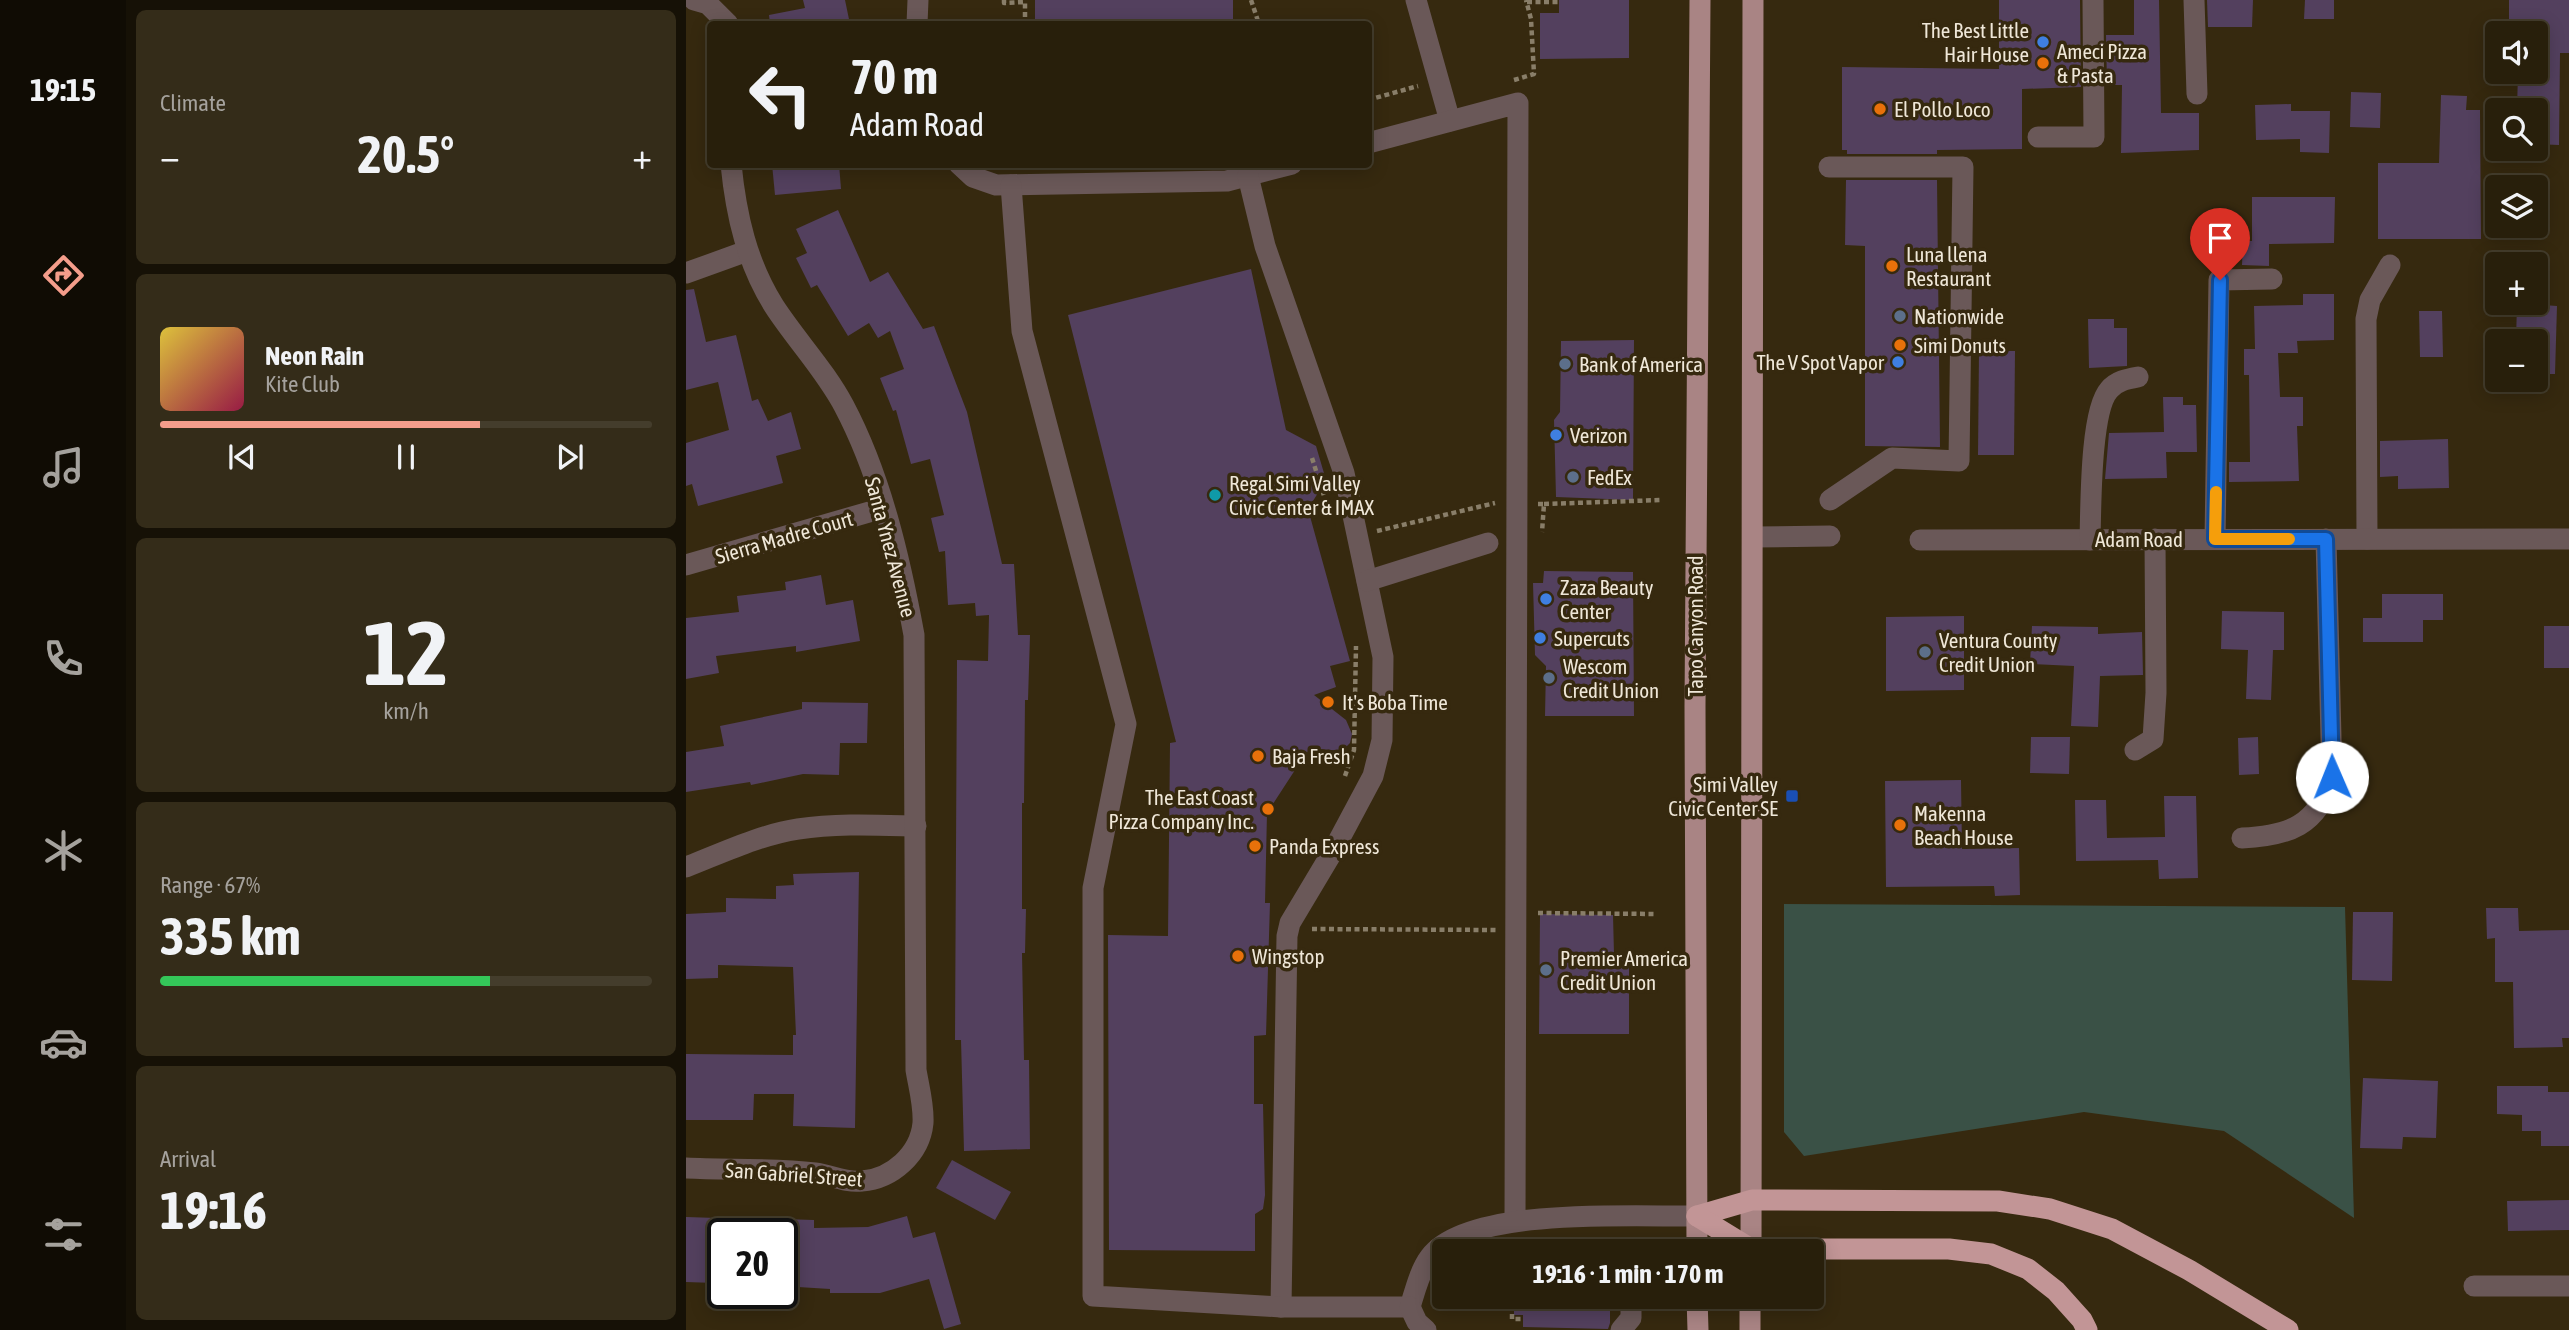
<!DOCTYPE html>
<html lang="en">
<head>
<meta charset="utf-8">
<style>
	body { margin:0; font-family:"Asap Condensed",sans-serif; background:#342c19; color:#f1f3f6; height:100vh; display:flex; flex-direction:column; font-size:26px; white-space:nowrap }
	* { box-sizing:border-box; margin:0 }
	p { font-size:23px; color:#a5a29d }
	.icon { flex:none; width:38px; height:38px; fill:none; stroke:currentColor; stroke-width:2; stroke-linecap:round; stroke-linejoin:round }
	.map { position:relative; flex:1; overflow:hidden }
	.details { display:flex; flex-direction:column; gap:10px; padding:10px; background:#161106; width:560px }
	.details>* { flex:none }
	.banner { position:absolute; left:21px; top:21px; width:665px; height:147px; border-radius:7px; box-shadow:0 4px 18px #0003,0 0 0 2px #443d2c; background:#281f0b; color:#f1f3f6; overflow:hidden }
	.buttons { position:absolute; left:1799px; top:21px; display:grid; gap:14px }
	.buttons a { display:grid; place-items:center; width:63px; height:63px; border-radius:7px; background:#281f0b; box-shadow:0 4px 18px #0003,0 0 0 2px #443d2c; font-size:35px }
	.speed { position:absolute; left:21px; top:1218px; display:flex; gap:14px; font-size:35px; font-weight:700; text-align:center }
	.speed>* { display:grid; place-content:center; width:91px; height:91px; border-radius:50%; background:#281f0b; box-shadow:0 4px 18px #0003,0 0 0 2px #443d2c; line-height:1 }
	.speed .limit { border:4px solid #111; border-radius:10px; background:#fff; color:#111 }
	.pin { position:absolute; display:grid; place-items:center; width:60px; height:60px; color:#fff; margin:-72px -30px; border-radius:50% 50% 50% 0; rotate:-45deg; box-shadow:0 0 7px #0007 }
	.pin .icon { rotate:45deg }
	.me { position:absolute; width:77px; margin:-38px; rotate:359deg; stroke-linejoin:round; filter:drop-shadow(0 0 5px #0008) }
	.turn { display:flex; align-items:center; gap:24px; height:147px; padding:0 28px; font-size:32px }
	.turn .icon { width:91px; height:91px; stroke-width:2.5 }
	.turn b { display:block; font-size:49px; line-height:60px }
	.big { font-size:52px; font-weight:700; line-height:1.1 }
	.details .widget { flex:1; display:flex; flex-direction:column; justify-content:center; gap:10px; min-width:0; padding:0 24px; border-radius:10px; background:#342c19 }
	.details .dial { align-items:center; gap:0 }
	.dial b { font-size:91px; line-height:1 }
	.song { display:flex; align-items:center; gap:21px }
	.cover { width:84px; height:84px; border-radius:10px; background:linear-gradient(135deg,hsl(50 70% 55%),hsl(340 70% 35%)) }
	.played { height:7px; border-radius:4px; background:linear-gradient(90deg,#f49d8b 65%,#443d2c 65%) }
	.keys { display:flex; justify-content:space-around; direction:ltr }
	.heat { display:flex; justify-content:space-between; align-items:center; font-size:38px; direction:ltr }
	.charge { height:10px; border-radius:5px; background:linear-gradient(90deg,#34c759 67%,#443d2c 0) }
	.trip { position:absolute; left:746px; top:1239px; width:392px; height:70px; border-radius:7px; background:#281f0b; box-shadow:0 4px 18px #0003,0 0 0 2px #443d2c; font-weight:700; line-height:70px; text-align:center }
	main { display:flex; flex:1; min-height:0 }
	.dock { display:flex; flex-direction:column; width:126px; justify-content:space-around; align-items:center; background:#100c04; color:#a5a29d }
	.dock .icon { width:49px; height:49px }
	.dock .selected { color:#f49d8b }
	.dock b { font-size:32px; color:#f1f3f6 }
	.map>svg:first-child { display:block }
	.green { fill:#3a5146 }
	.building { fill:#53405e }
	.lines { fill:none; stroke-linecap:round; stroke-linejoin:round }
	.path { stroke:#897e69; stroke-width:4.5; stroke-dasharray:5 3.5; stroke-linecap:butt }
	.minor { stroke:#6a5858; stroke-width:21 }
	.major { stroke:#a98484; stroke-width:21 }
	.highway { stroke:#c29596; stroke-width:21 }
	.route-casing { stroke:#114b97; stroke-width:18 }
	.route { stroke:#1a73e8; stroke-width:12 }
	.slow { stroke:#f59e0b; stroke-width:12 }
	.shop-dot { fill:#3f7fe0; stroke:#36290f; stroke-width:2.5 }
	.food-dot { fill:#e8710a; stroke:#36290f; stroke-width:2.5 }
	.service-dot { fill:#5c6f8a; stroke:#36290f; stroke-width:2.5 }
	.culture-dot { fill:#0f9aa8; stroke:#36290f; stroke-width:2.5 }
	.transit-dot { fill:#1a4fb4; stroke:#36290f; stroke-width:2.5 }
	.labels { text-anchor:middle; dominant-baseline:central; stroke-width:7; stroke-linejoin:round; paint-order:stroke }
	.poi-label { font-size:21px; fill:#efe7d8; stroke:#36290f; text-anchor:start }
	.street-label { font-size:21px; fill:#efe7d8; stroke:#36290f }
</style>
</head>
<body>
<main>
<nav class="dock">
<b>19:15</b>
<svg class="icon selected" aria-label="directions" viewBox="0 0 24 24"><path d="M12 3l9 9-9 9-9-9zM9 14v-3h6M13 9l2 2-2 2"/></svg>
<svg class="icon" aria-label="music" viewBox="0 0 24 24"><path d="M9 18V5l10-2v13"/><circle cx="6" cy="18" r="3"/><circle cx="16" cy="16" r="3"/></svg>
<svg class="icon" aria-label="phone" viewBox="0 0 24 24"><path d="M5 4h4l2 5-3 2q2 4 5 5l2-3 5 2v4C11 20 4 13 5 4z"/></svg>
<svg class="icon" aria-label="climate" viewBox="0 0 24 24"><path d="M12 3v18M4 7l16 10M4 17L20 7"/></svg>
<svg class="icon" aria-label="car" viewBox="0 0 24 24"><path d="M5 17H2v-5l4-1 3-4h7l3 4 3 1v5h-3M9 17h6M6 11h13"/><circle cx="7" cy="17" r="2"/><circle cx="17" cy="17" r="2"/></svg>
<svg class="icon" aria-label="filters" viewBox="0 0 24 24"><path d="M4 7h16M4 17h16"/><circle cx="9" cy="7" r="2"/><circle cx="15" cy="17" r="2"/></svg>
</nav>
<section class="details">
<div class="widget"><p>Climate</p>
<div class="heat"><a>−</a><b class="big">20.5°</b><a>+</a></div>
</div>
<div class="widget">
<div class="song"><i class="cover"></i><div><b>Neon Rain</b><p>Kite Club</p></div></div>
<div class="played"></div>
<div class="keys"><svg class="icon" aria-label="previous" viewBox="0 0 24 24"><path d="M18 5L8 12l10 7zM5 5v14"/></svg><svg class="icon" aria-label="pause" viewBox="0 0 24 24"><path d="M8 5v14M16 5v14"/></svg><svg class="icon" aria-label="next" viewBox="0 0 24 24"><path d="M6 5l10 7-10 7zM19 5v14"/></svg></div>
</div>
<div class="widget dial"><b>12</b><p>km/h</p></div>
<div class="widget"><p>Range · 67%</p><b class="big">335 km</b><div class="charge"></div></div>
<div class="widget"><p>Arrival</p><b class="big">19:16</b></div>
</section>
<div class="map">
<svg width="1883" height="1330" viewBox="0 0 1883 1330">
	<rect width="100%" height="100%" fill="#36290f"/>
	<polygon class="green" points="1098,904 1659,907 1668,1218 1538,1131 1398,1112 1118,1156 1098,1132"/>
	<g class="building">
		<polygon points="117,0 159,0 164,24 84,24 83,15 119,8"/>
		<rect x="349" y="0" width="198" height="24"/>
		<polygon points="873,0 943,0 943,58 854,59 854,13 873,13"/>
		<polygon points="1313,0 1394,0 1395,87 1336,89 1336,149 1251,150 1251,154 1161,154 1161,150 1156,150 1156,67 1313,69"/>
		<polygon points="1448,0 1473,0 1475,113 1513,113 1513,150 1435,153 1436,85 1421,85 1420,35 1448,35"/>
		<polygon points="1521,0 1567,0 1566,27 1522,27"/>
		<polygon points="1619,0 1648,0 1648,19 1618,19"/>
		<polygon points="1823,0 1883,0 1883,53 1874,53 1873,145 1850,144 1850,110 1831,110 1832,72 1850,72 1850,33 1823,33"/>
		<polygon points="1665,92 1695,93 1694,128 1664,127"/>
		<polygon points="1755,95 1781,96 1780,110 1794,110 1795,239 1692,239 1692,163 1753,163"/>
		<polygon points="1605,104 1605,111 1644,111 1643,153 1614,152 1614,139 1570,140 1569,105"/>
		<polygon points="86,164 153,164 155,189 89,195"/>
		<polygon points="1160,180 1251,180 1254,447 1179,446 1179,246 1159,245"/>
		<polygon points="1566,197 1649,197 1648,243 1583,244 1583,266 1556,265 1557,241 1566,241"/>
		<polygon points="152,210 184,282 202,272 237,329 248,326 281,412 316,564 328,564 332,635 344,635 342,700 339,700 338,803 336,803 336,909 340,909 339,953 336,953 338,1060 343,1060 344,1149 278,1151 275,1040 269,1040 271,660 302,661 303,615 290,616 289,603 262,605 259,551 253,552 245,518 258,515 244,459 225,464 210,410 207,411 194,378 218,369 204,331 192,338 183,323 162,336 131,285 125,288 110,258 121,253 110,229"/>
		<polygon points="565,269 600,430 630,446 640,480 622,509 664,661 644,666 650,687 628,695 660,720 666,734 664,743 656,751 634,749 606,756 609,770 581,813 579,903 584,903 580,1035 568,1036 568,1104 577,1104 579,1195 577,1209 569,1214 569,1251 423,1250 422,935 482,936 484,743 490,742 382,315"/>
		<polygon points="8,289 20,342 50,335 66,401 72,399 82,421 105,412 115,449 90,456 97,483 12,506 6,484 0,486 0,443 43,430 32,382 0,390 0,290"/>
		<polygon points="1617,294 1648,294 1648,340 1611,341 1612,353 1592,353 1594,397 1617,397 1617,426 1611,426 1613,481 1543,482 1543,462 1564,462 1563,375 1558,375 1558,349 1569,349 1568,306 1617,305"/>
		<polygon points="1831,303 1871,306 1869,374 1850,374 1850,341 1830,341"/>
		<polygon points="1733,311 1756,311 1757,357 1734,357"/>
		<polygon points="1402,319 1428,319 1428,328 1441,328 1441,366 1403,368"/>
		<polygon points="948,340 947,500 870,497 868,420 874,412 875,341"/>
		<polygon points="1293,351 1329,351 1328,455 1292,455"/>
		<polygon points="1477,397 1497,397 1497,405 1510,405 1511,452 1480,452 1481,478 1419,479 1423,433 1478,432"/>
		<polygon points="1762,439 1763,488 1712,489 1712,476 1694,477 1694,441"/>
		<polygon points="858,571 947,572 948,716 859,716 860,666 849,655 847,583 857,583"/>
		<polygon points="135,575 140,605 167,600 174,641 110,652 110,646 30,656 33,673 0,679 0,618 53,612 51,596 100,590 99,582"/>
		<polygon points="1696,594 1757,594 1757,620 1737,620 1737,642 1677,642 1677,618 1696,618"/>
		<polygon points="1536,611 1598,612 1598,650 1587,650 1585,700 1560,699 1562,650 1535,649"/>
		<polygon points="1278,616 1278,690 1200,691 1200,617"/>
		<polygon points="1346,626 1412,627 1412,634 1456,632 1457,675 1414,676 1412,727 1385,726 1388,666 1344,664"/>
		<rect x="1858" y="626" width="25" height="42"/>
		<polygon points="116,702 182,703 181,743 154,743 153,775 117,774 65,785 64,782 0,792 0,752 38,746 34,726 116,709"/>
		<polygon points="1345,737 1384,737 1383,774 1344,773"/>
		<polygon points="1572,737 1573,774 1553,775 1552,738"/>
		<polygon points="1275,780 1276,849 1333,848 1334,895 1309,896 1308,886 1200,887 1199,781"/>
		<polygon points="1478,796 1510,796 1512,878 1473,879 1472,860 1390,861 1389,800 1420,800 1421,838 1479,837"/>
		<polygon points="173,872 169,1128 107,1126 108,1094 68,1094 67,1120 0,1120 0,1054 107,1055 107,1035 110,1035 107,967 32,965 32,978 0,979 0,914 40,912 40,898 90,899 90,886 108,885 107,874"/>
		<polygon points="1800,908 1832,908 1833,931 1883,930 1883,1038 1876,1038 1877,1047 1828,1048 1827,982 1809,982 1809,938 1801,939"/>
		<polygon points="1667,912 1707,912 1706,981 1666,980"/>
		<polygon points="854,914 927,915 928,954 943,954 943,1034 853,1034"/>
		<polygon points="1677,1078 1752,1081 1750,1138 1717,1137 1716,1149 1674,1148"/>
		<polygon points="1811,1086 1862,1086 1862,1092 1883,1092 1883,1146 1855,1146 1855,1131 1836,1131 1836,1115 1811,1114"/>
		<polygon points="266,1160 325,1192 309,1220 250,1188"/>
		<polygon points="1883,1200 1883,1230 1822,1231 1821,1201"/>
		<polygon points="221,1216 227,1238 249,1232 275,1324 258,1329 243,1279 194,1293 144,1293 144,1289 96,1286 96,1219 128,1220 128,1228 182,1227"/>
		<polygon points="0,1217 31,1218 29,1283 0,1282"/>
		<polygon points="828,1297 924,1297 924,1323 922,1329 837,1327 837,1315 828,1315"/>
	</g>
	<g class="lines">
		<g class="path">
			<polyline points="318,0 318,3 339,2 339,24"/>
			<polyline points="565,0 573,24"/>
			<polyline points="841,2 873,2"/>
			<polyline points="828,80 848,74 845,19 840,0"/>
			<polyline points="682,100 732,86"/>
			<polyline points="626,458 638,496"/>
			<polyline points="852,504 858,504 856,532"/>
			<polyline points="858,504 975,500"/>
			<polyline points="691,531 809,503"/>
			<polyline points="659,776 668,750 670,646"/>
			<polyline points="852,913 970,914"/>
			<polyline points="626,929 810,930"/>
			<polyline points="847,1241 847,1251"/>
			<polyline points="826,1297 826,1319 837,1319"/>
		</g>
		<g class="minor">
			<polyline points="8,0 22,4 42,24"/>
			<polyline points="730,0 764,121"/>
			<polyline points="1508,0 1511,94"/>
			<polyline points="231,24 232,0"/>
			<polyline points="1352,137 1408,137 1407,0"/>
			<polyline points="682,143 832,103 829,1219"/>
			<polyline points="273,164 287,177 310,185 541,181 606,164"/>
			<polyline points="1143,167 1277,167 1273,461 1206,458 1144,500"/>
			<polyline points="562,176 579,246 658,473 697,657 696,740 687,776 647,851 604,923 601,936 595,1307"/>
			<path d="M325 185 336 331 440 724 407 888V1296L595 1307H724C729 1291 734 1270 744 1257 782 1206 950 1217 1011 1216"/>
			<polyline points="0,273 61,251"/>
			<polyline points="1068,537 1144,536"/>
			<polyline points="1529,539 1533,280 1586,279"/>
			<polyline points="1681,539 1680,319 1684,300 1704,265"/>
			<polyline points="1234,540 1883,539"/>
			<path d="M1404 540C1405 509 1404 411 1423 390 1430 381 1441 379 1452 377"/>
			<polyline points="0,565 197,508"/>
			<polyline points="681,581 802,543"/>
			<polyline points="1449,750 1467,739 1470,693 1469,539"/>
			<path d="M1556 838C1602 836 1632 826 1646 777L1640 539"/>
			<path d="M0 867C36 853 73 835 112 829 151 823 190 825 230 826"/>
			<path d="M0 1168C42 1170 86 1168 129 1173 145 1175 159 1183 176 1181 206 1179 234 1154 237 1123 238 1105 233 1088 230 1070L228 635C214 559 195 476 158 406 139 370 110 340 88 306 61 263 50 215 45 164"/>
			<polyline points="1788,1286 1883,1286"/>
			<polyline points="724,1307 731,1322 740,1330"/>
			<polyline points="935,1330 945,1318 945,1297"/>
		</g>
		<g class="major">
			<polyline points="1011,1251 1009,706 1014,0"/>
			<polyline points="1065,1251 1067,0"/>
			<polyline points="1011,1297 1012,1330"/>
			<polyline points="1064,1330 1064,1297"/>
		</g>
		<g class="highway">
			<polyline points="1011,1216 1066,1200 1312,1201 1364,1209 1426,1229 1503,1270 1602,1330"/>
			<polyline points="1011,1216 1065,1249 1263,1249 1305,1254 1342,1269 1370,1291 1396,1320 1401,1330"/>
		</g>
	</g>
	<g class="lines">
		<g class="route-casing">
			<polyline id="route" points="1534,280 1529,539 1640,539 1646,777"/>
		</g>
		<use href="#route" class="route"/>
		<polyline class="slow" points="1530,492 1529,539 1603,539"/>
	</g>
	<g class="shop-dot">
		<circle cx="1357" cy="42" r="7"/>
		<circle cx="1212" cy="362" r="7"/>
		<circle cx="870" cy="435" r="7"/>
		<circle cx="860" cy="599" r="7"/>
		<circle cx="854" cy="638" r="7"/>
	</g>
	<g class="food-dot">
		<circle cx="1357" cy="63" r="7"/>
		<circle cx="1194" cy="109" r="7"/>
		<circle cx="1206" cy="266" r="7"/>
		<circle cx="1214" cy="345" r="7"/>
		<circle cx="642" cy="702" r="7"/>
		<circle cx="572" cy="756" r="7"/>
		<circle cx="582" cy="809" r="7"/>
		<circle cx="1214" cy="825" r="7"/>
		<circle cx="569" cy="846" r="7"/>
		<circle cx="552" cy="956" r="7"/>
	</g>
	<g class="service-dot">
		<circle cx="1214" cy="316" r="7"/>
		<circle cx="879" cy="364" r="7"/>
		<circle cx="887" cy="477" r="7"/>
		<circle cx="1239" cy="652" r="7"/>
		<circle cx="863" cy="678" r="7"/>
		<circle cx="860" cy="970" r="7"/>
	</g>
	<circle class="culture-dot" cx="529" cy="495" r="7"/>
	<rect class="transit-dot" x="1099" y="789" width="14" height="14" rx="3.5"/>
	<g class="labels">
		<g class="poi-label">
			<text x="1343" y="30" text-anchor="end">The Best Little<tspan x="1343" dy="24">Hair House</tspan></text>
			<text x="1371" y="51">Ameci Pizza<tspan x="1371" dy="24">&amp; Pasta</tspan></text>
			<text x="1208" y="109">El Pollo Loco</text>
			<text x="1220" y="254">Luna llena<tspan x="1220" dy="24">Restaurant</tspan></text>
			<text x="1228" y="316">Nationwide</text>
			<text x="1228" y="345">Simi Donuts</text>
			<text x="1198" y="362" text-anchor="end">The V Spot Vapor</text>
			<text x="893" y="364">Bank of America</text>
			<text x="884" y="435">Verizon</text>
			<text x="901" y="477">FedEx</text>
			<text x="543" y="483">Regal Simi Valley<tspan x="543" dy="24">Civic Center &amp; IMAX</tspan></text>
			<text x="874" y="587">Zaza Beauty<tspan x="874" dy="24">Center</tspan></text>
			<text x="868" y="638">Supercuts</text>
			<text x="1253" y="640">Ventura County<tspan x="1253" dy="24">Credit Union</tspan></text>
			<text x="877" y="666">Wescom<tspan x="877" dy="24">Credit Union</tspan></text>
			<text x="656" y="702">It's Boba Time</text>
			<text x="586" y="756">Baja Fresh</text>
			<text x="1092" y="784" text-anchor="end">Simi Valley<tspan x="1092" dy="24">Civic Center SE</tspan></text>
			<text x="568" y="797" text-anchor="end">The East Coast<tspan x="568" dy="24">Pizza Company Inc.</tspan></text>
			<text x="1228" y="813">Makenna<tspan x="1228" dy="24">Beach House</tspan></text>
			<text x="583" y="846">Panda Express</text>
			<text x="566" y="956">Wingstop</text>
			<text x="874" y="958">Premier America<tspan x="874" dy="24">Credit Union</tspan></text>
		</g>
		<g class="street-label">
			<text transform="translate(98 537) rotate(-16)">Sierra Madre Court</text>
			<text x="1453" y="539">Adam Road</text>
			<text transform="translate(205 547) rotate(75)">Santa Ynez Avenue</text>
			<text transform="translate(1009 626) rotate(-90)">Tapo Canyon Road</text>
			<text transform="translate(108 1174) rotate(4)">San Gabriel Street</text>
		</g>
	</g>
</svg>
<div class="buttons">
<a><svg class="icon" aria-label="sound" viewBox="0 0 24 24"><path d="M4 9h4l5-4v14l-5-4H4zM17 9q2 3 0 6"/></svg></a>
<a><svg class="icon" aria-label="search" viewBox="0 0 24 24"><circle cx="10" cy="10" r="6"/><path d="M15 15l6 6"/></svg></a>
<a><svg class="icon" aria-label="layers" viewBox="0 0 24 24"><path d="M12 4l9 5-9 5-9-5zM3 14l9 5 9-5"/></svg></a>
<a>+</a>
<a>−</a>
</div>
<div class="speed"><div class="limit">20</div></div>
<div class="pin" style="left:1534px;top:280px;background:#d93025"><svg class="icon" aria-label="arrive" viewBox="0 0 24 24"><path d="M6 21V4h12l-3 4 3 4H6"/></svg></div>
<svg class="me" style="left:1646px;top:777px" viewBox="-20 -20 40 40"><circle r="19" fill="#fff"/><path d="M0-13L10 11 0 6-10 11z" fill="#1a73e8"/></svg>
<div class="trip">19:16 · 1 min · 170 m</div>
<div class="banner">
<div class="turn"><svg class="icon" aria-label="left" viewBox="0 0 24 24"><path d="M17 20v-9H6M10 6l-5 5 5 5"/></svg><div><b>70 m</b>Adam Road</div></div>
</div>
</div>
</main>
</body>
</html>
